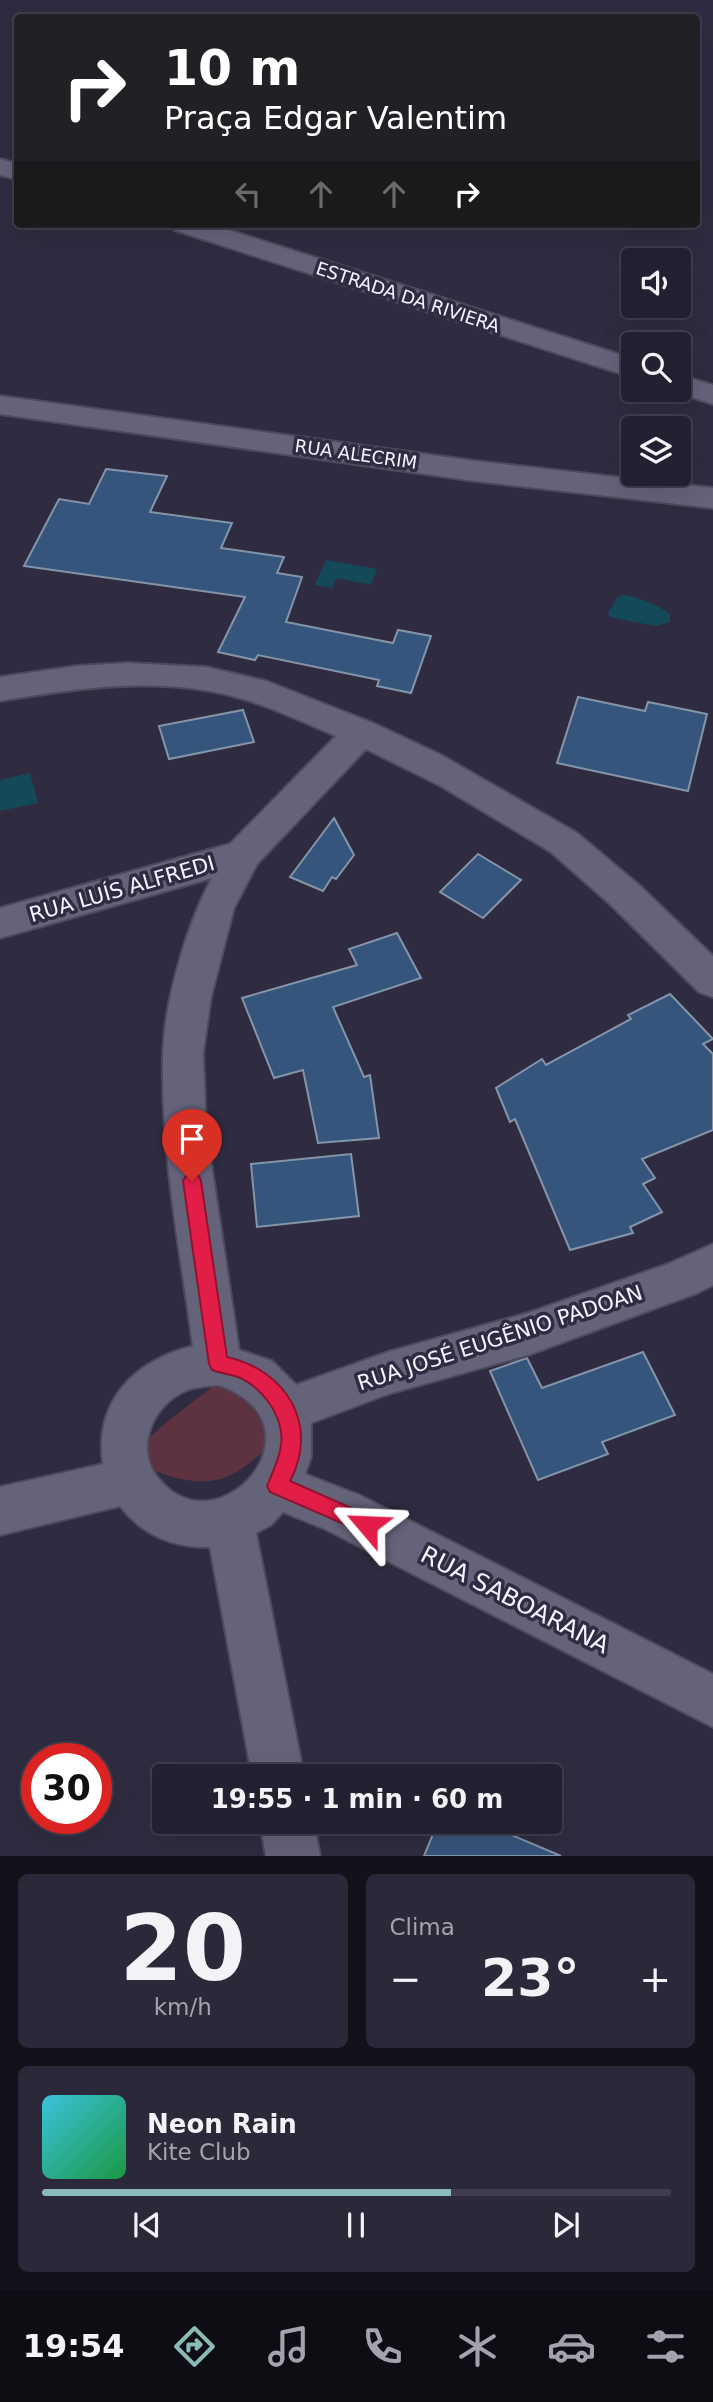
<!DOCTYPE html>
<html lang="pt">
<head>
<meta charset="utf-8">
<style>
	body { margin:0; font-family:"DejaVu Sans",sans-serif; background:#2b2939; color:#f1f3f6; height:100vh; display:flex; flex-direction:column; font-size:26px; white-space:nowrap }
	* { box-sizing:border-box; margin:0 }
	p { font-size:23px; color:#a3a3ab }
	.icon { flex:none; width:38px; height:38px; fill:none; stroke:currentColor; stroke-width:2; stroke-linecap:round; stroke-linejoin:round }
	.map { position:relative; height:1856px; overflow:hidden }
	.drawer { display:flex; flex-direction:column; gap:18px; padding:18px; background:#13121b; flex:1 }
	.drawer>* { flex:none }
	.banner { position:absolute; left:14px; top:14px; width:686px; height:214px; border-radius:7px; box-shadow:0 7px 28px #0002,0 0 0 2px #403e4d; background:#202124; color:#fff; overflow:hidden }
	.tools { position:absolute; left:621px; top:248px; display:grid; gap:14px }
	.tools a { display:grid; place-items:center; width:70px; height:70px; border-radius:7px; background:#232131; box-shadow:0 7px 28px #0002,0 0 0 2px #403e4d; font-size:35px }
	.speed { position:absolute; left:21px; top:1743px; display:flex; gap:14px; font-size:35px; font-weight:700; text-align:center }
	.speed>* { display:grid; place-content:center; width:91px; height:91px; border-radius:50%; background:#232131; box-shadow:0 7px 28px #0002,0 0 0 2px #403e4d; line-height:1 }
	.speed .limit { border:10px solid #d22; background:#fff; color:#111 }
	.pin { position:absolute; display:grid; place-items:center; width:60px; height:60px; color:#fff; margin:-72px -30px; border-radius:50% 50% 50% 0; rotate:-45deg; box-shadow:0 0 7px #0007 }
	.pin .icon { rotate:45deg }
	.me { position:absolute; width:77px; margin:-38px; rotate:296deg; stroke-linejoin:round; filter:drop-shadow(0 0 5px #0008) }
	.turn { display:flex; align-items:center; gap:24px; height:147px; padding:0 35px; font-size:32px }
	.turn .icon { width:91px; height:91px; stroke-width:2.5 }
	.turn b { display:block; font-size:49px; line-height:60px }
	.lanes { display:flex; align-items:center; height:66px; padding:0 35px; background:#0003; justify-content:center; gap:35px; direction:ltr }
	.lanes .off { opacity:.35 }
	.big { font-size:52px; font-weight:600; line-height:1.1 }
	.drawer .widget { flex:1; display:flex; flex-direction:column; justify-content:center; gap:10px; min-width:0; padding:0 24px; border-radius:10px; background:#2b2939 }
	.drawer .dial { align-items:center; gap:0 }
	.dial b { font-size:91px; line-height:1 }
	.song { display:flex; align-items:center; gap:21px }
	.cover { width:84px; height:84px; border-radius:10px; background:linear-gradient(135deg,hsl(190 70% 55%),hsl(140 70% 35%)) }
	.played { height:7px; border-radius:4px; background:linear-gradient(90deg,#8bbbb9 65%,#403e4d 65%) }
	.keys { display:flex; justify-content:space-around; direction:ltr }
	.heat { display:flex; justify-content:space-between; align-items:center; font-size:38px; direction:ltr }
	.drawer .tiles { flex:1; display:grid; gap:18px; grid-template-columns:1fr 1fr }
	.widget:last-child { grid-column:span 2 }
	.trip { position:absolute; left:152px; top:1764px; width:410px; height:70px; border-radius:7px; background:#232131; box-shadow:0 7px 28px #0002,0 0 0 2px #403e4d; font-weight:600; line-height:70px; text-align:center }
	.tabs { display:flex; height:112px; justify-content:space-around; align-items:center; background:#0e0d14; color:#a3a3ab }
	.tabs .icon { width:49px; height:49px }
	.tabs .selected { color:#8bbbb9 }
	.tabs b { font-size:32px; color:#f1f3f6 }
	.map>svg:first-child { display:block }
	.green { fill:#5d3341 }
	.water { fill:#134958 }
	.building { fill:#36557c; stroke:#8495aa; stroke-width:2 }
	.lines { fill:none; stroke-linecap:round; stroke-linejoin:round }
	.minor-casing { stroke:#4c4a5b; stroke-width:4 }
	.minor { fill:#65637a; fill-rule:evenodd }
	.route { fill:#e11d48; stroke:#92132f; stroke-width:2 }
	.labels { text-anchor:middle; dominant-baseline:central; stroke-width:7; stroke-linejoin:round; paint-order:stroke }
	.far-street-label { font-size:18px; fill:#f4f3fe; stroke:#2f2c41 }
	.street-label { font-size:21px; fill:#f4f3fe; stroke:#2f2c41 }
	.near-street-label { font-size:24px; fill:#f4f3fe; stroke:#2f2c41 }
</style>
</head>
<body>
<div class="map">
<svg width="713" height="1856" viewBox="0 0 713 1856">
	<rect width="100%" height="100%" fill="#2f2c41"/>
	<path class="green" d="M228 1375 278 1405 266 1450C254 1459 243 1469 229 1476 198 1490 156 1474 128 1457L169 1420Z"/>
	<g class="water">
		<polygon points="326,560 377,569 371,585 336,578 332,588 315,585"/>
		<path d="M623 595C633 595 664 607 670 615V622L655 626 610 617 608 613 617 598Z"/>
		<polygon points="30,773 38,803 0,811 0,780"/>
	</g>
	<g class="building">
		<polygon points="106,469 167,476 150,512 232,523 221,548 284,557 277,573 302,577 286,622 393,643 398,630 431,636 411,693 377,686 379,680 258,655 255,660 218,652 245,597 24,566 59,499 89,504"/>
		<polygon points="578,697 645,711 648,702 707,714 688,791 557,763"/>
		<polygon points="243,710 254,742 169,759 159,726"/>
		<polygon points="334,818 354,855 336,879 332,877 323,891 290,877"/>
		<polygon points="478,854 521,880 483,918 440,892"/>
		<polygon points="397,933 421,978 333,1007 364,1077 370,1075 379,1138 318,1143 303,1070 274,1078 242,998 357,965 349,949"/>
		<polygon points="670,994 713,1039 703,1044 713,1054 713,1130 642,1159 655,1178 643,1184 662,1212 630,1227 633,1233 570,1250 515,1119 510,1122 496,1088 542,1059 546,1065 631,1019 628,1015"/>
		<polygon points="351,1154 359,1216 257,1227 251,1164"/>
		<polygon points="643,1352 675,1415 602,1442 608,1454 538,1480 490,1371 527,1358 542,1388"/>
		<polygon points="438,1822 481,1822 561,1856 424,1856"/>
	</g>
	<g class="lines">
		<g class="minor-casing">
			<g id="minor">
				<polygon points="0,159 18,164 18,180 0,175"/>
				<polygon points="170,224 210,224 634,359 634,378 174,230"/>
				<polygon points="679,375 713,385 713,404 669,390 679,390"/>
				<polygon points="0,396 475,461 713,488 713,508 475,481 0,414"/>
				<path d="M127 663 206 667 266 681 373 723 441 755 577 833 639 885 713 956V997L699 992 612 906 551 852 439 785 366 749 257 864 234 908 211 997 203 1053 206 1129 239 1350 272 1361 296 1385 388 1352 528 1313 668 1264 713 1244V1285L697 1293 528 1355 388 1394 311 1423V1457L305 1474 359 1495 713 1674V1727L325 1529 283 1512 271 1525 256 1533 304 1776H252L210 1547C174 1548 142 1535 120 1506L0 1535V1487L103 1464C94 1401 134 1361 193 1346 180 1250 161 1153 163 1056 164 1002 187 924 212 878L0 938V908L230 844 336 736C303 722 270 706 236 697 159 676 77 688 0 701V677L77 666ZM218 1385C330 1423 219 1554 158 1478 135 1450 151 1409 181 1393 192 1387 206 1386 218 1385Z"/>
				<polygon points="260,1822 314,1822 320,1856 266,1856"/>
			</g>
		</g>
		<use href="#minor" class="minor"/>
	</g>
	<path class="route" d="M192 1174 199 1176 201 1181 227 1357C286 1370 320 1425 290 1481L374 1518 377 1525 374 1532 367 1534 270 1492 267 1486C281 1453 291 1432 267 1400 259 1390 251 1382 238 1377 229 1374 220 1373 212 1370L209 1364 183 1181 186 1176Z"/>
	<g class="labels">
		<g class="far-street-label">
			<text transform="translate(408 297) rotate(18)">ESTRADA DA RIVIERA</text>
			<text transform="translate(356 454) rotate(8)">RUA ALECRIM</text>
		</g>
		<g class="street-label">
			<text transform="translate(122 889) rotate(-16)">RUA LUÍS ALFREDI</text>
			<text transform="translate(500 1338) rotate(-18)">RUA JOSÉ EUGÊNIO PADOAN</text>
		</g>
		<g class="near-street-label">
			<text transform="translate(515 1600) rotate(27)">RUA SABOARANA</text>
		</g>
	</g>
</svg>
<div class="tools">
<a><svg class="icon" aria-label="sound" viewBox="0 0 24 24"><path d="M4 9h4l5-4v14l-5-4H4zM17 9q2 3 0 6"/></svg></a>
<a><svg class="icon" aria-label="search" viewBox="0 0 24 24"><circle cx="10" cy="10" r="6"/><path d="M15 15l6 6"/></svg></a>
<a><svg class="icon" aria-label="layers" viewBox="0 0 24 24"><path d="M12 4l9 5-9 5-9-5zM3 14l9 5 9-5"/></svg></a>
</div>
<div class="speed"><div class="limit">30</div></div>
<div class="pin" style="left:192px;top:1181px;background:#d93025"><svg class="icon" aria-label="arrive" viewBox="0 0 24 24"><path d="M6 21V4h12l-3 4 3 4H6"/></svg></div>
<svg class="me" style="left:367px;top:1525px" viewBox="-20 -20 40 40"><path d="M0-17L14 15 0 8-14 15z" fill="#e11d48" stroke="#fff" stroke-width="4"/></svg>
<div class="trip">19:55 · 1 min · 60 m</div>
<div class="banner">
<div class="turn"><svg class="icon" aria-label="right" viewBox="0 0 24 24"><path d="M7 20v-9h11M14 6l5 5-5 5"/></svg><div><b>10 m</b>Praça Edgar Valentim</div></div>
<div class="lanes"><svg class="icon off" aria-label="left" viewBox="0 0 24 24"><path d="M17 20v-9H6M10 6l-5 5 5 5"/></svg><svg class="icon off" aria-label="ahead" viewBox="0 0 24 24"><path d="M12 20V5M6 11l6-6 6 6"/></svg><svg class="icon off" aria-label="ahead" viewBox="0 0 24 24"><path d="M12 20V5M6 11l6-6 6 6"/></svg><svg class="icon" aria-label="right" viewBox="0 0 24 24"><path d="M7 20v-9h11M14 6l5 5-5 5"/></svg></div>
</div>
</div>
<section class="drawer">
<div class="tiles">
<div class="widget dial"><b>20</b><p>km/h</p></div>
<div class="widget"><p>Clima</p>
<div class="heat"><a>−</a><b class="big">23°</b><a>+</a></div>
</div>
<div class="widget">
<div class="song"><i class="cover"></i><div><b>Neon Rain</b><p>Kite Club</p></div></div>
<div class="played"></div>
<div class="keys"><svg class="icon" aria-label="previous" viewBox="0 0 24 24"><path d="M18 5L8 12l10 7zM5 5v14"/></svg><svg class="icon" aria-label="pause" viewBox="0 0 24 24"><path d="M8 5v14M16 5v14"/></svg><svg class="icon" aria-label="next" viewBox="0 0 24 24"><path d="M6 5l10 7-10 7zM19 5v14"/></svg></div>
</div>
</div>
</section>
<nav class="tabs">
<b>19:54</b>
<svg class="icon selected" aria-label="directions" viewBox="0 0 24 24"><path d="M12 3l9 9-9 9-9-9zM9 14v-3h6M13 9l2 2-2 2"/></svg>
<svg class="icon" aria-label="music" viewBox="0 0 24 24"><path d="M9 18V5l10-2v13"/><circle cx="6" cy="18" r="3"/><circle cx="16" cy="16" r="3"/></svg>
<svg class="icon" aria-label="phone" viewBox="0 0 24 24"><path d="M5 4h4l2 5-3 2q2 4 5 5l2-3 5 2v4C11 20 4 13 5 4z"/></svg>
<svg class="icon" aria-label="climate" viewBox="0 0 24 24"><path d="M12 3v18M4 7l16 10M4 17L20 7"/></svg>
<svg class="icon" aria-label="car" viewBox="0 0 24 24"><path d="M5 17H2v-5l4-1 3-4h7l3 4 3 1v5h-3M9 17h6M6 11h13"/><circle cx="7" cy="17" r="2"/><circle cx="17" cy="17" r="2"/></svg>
<svg class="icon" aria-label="filters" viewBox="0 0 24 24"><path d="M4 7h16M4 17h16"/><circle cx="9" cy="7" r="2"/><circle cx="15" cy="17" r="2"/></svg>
</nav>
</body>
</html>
